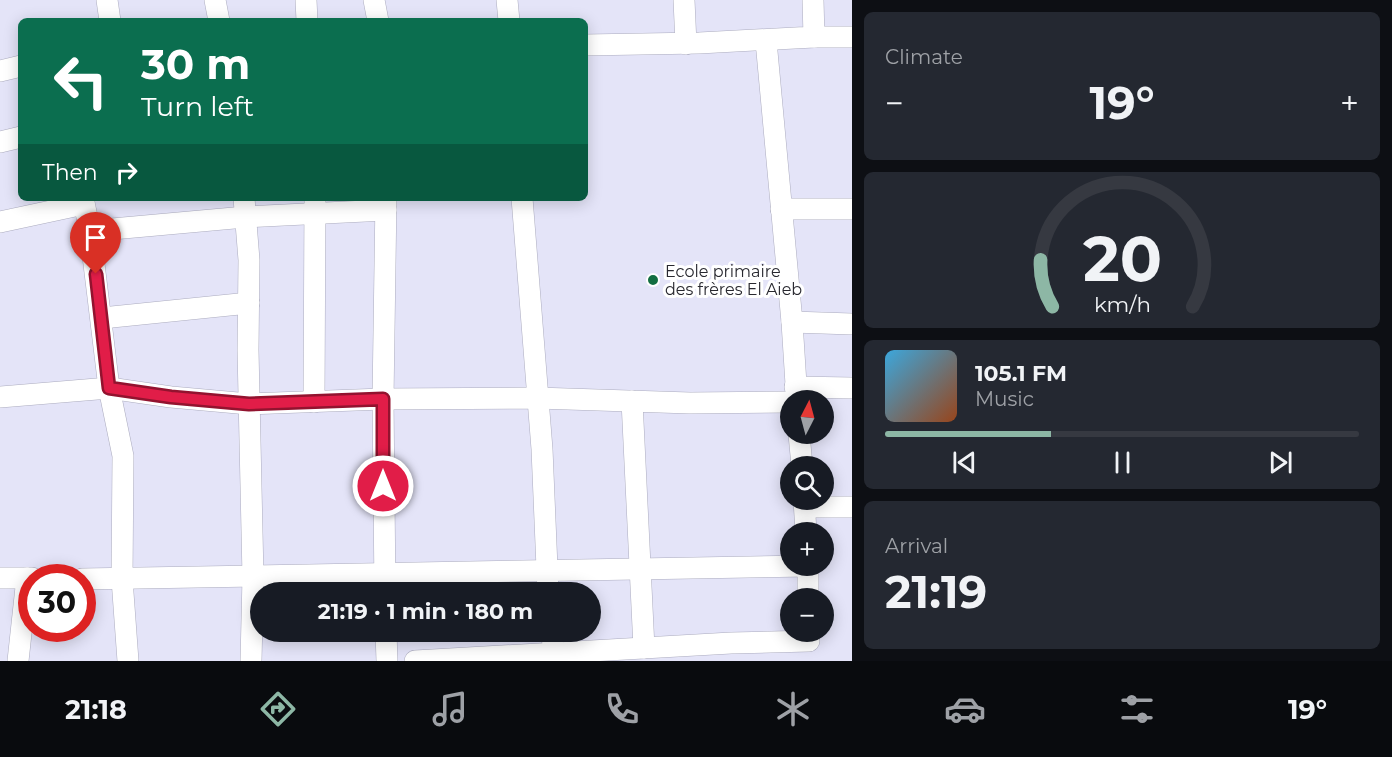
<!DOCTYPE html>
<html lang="en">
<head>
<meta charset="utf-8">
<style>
	body { margin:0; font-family:Montserrat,sans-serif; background:#242831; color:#f1f3f6; height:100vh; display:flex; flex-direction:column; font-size:22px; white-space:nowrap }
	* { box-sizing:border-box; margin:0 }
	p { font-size:20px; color:#9ea1a6 }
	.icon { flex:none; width:33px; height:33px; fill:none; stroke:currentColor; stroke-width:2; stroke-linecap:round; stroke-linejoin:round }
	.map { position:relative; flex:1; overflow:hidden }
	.sheet { display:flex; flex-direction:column; gap:12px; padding:12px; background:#0d0f14; width:540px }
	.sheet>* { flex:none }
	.top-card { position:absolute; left:18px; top:18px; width:570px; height:183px; border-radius:9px; box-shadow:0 3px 15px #0003; background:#0b6e4f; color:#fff; overflow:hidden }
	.needle { width:39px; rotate:6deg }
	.buttons { position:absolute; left:780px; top:390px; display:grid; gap:12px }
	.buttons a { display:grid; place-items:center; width:54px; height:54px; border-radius:50%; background:#171b24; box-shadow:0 3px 15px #0003; font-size:30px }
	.speed { position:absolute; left:18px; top:564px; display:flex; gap:12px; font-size:30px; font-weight:700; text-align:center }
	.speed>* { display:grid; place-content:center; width:78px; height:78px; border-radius:50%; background:#171b24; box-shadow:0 3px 15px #0003; line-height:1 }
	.speed .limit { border:9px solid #d22; background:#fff; color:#111 }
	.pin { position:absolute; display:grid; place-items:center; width:51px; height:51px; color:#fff; margin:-62px -26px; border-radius:50% 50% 50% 0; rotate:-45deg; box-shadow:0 0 6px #0007 }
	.pin .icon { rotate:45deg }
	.me { position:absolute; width:66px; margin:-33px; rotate:0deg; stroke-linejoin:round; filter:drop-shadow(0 0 4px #0008) }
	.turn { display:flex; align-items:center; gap:21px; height:126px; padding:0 24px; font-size:27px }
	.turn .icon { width:78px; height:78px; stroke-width:2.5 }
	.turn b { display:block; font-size:42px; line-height:51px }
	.then { display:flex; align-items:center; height:57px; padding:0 24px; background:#0003; gap:12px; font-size:22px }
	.big { font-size:45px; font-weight:700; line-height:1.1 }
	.sheet .widget { flex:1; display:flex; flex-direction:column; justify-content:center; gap:9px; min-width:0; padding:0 21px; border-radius:9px; background:#242831 }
	.sheet .dial { align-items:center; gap:0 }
	.dial svg { height:156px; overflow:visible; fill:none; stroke:#363941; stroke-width:7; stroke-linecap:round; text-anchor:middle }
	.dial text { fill:#f1f3f6; stroke:none }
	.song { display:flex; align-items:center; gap:18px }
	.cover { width:72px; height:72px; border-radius:9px; background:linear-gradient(135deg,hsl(200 70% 55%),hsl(20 70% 35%)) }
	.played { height:6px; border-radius:3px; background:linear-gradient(90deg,#8db7a5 35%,#363941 35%) }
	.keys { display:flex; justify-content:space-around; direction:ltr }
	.heat { display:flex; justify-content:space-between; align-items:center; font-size:33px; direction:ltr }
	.trip { position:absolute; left:250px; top:582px; width:351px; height:60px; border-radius:30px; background:#171b24; box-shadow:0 3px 15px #0003; font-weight:700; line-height:60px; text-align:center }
	.menu { display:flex; height:96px; justify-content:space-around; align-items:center; background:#090b0e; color:#9ea1a6 }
	.menu .icon { width:42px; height:42px }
	.menu .selected { color:#8db7a5 }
	.menu b { font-size:27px; color:#f1f3f6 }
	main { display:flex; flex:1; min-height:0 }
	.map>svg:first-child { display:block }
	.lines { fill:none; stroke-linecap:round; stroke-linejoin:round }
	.street-casing { stroke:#acacbf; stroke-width:22 }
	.street { stroke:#fff; stroke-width:21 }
	.route-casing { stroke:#92132f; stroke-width:15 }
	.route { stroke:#e11d48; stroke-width:10 }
	.poi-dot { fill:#136e42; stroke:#fff; stroke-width:2 }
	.labels { text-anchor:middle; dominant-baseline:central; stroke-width:6; stroke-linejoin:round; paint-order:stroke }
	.poi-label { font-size:16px; fill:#28282f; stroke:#fff; text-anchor:start }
</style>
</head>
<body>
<main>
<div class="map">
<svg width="852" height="661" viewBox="0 0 852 661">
	<rect width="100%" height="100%" fill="#e4e4f8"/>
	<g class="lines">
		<g class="street-casing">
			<g id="street">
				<polyline points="107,0 110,21"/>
				<polyline points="215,0 219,21"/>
				<polyline points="306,0 307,21"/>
				<polyline points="374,0 378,21"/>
				<polyline points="507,0 509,21"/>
				<polyline points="684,0 686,44"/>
				<polyline points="814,37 852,37"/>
				<polyline points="766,41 792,322 797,400"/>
				<polyline points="585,45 699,43 814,37 813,0"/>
				<polyline points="0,71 21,66"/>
				<polyline points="0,142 21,137"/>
				<polyline points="83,198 90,231 109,388 123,456 122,579 128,661"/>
				<polyline points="244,198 249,260 248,350 253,577 251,661"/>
				<polyline points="522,198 542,449 548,592"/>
				<polyline points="781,209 852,209"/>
				<polyline points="0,222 84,204"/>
				<polyline points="90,231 245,217 386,210"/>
				<polyline points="102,318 249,303"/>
				<polyline points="792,322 852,324"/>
				<polyline points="795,387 852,388"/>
				<polyline points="0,397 109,388 171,397 249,404 383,399 537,398 690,403 790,402"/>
				<polyline points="632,401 644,648"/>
				<polyline points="314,402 315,198"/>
				<polyline points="799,434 802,466"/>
				<polyline points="804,500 806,532"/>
				<polyline points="805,507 852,507"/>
				<polyline points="808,566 808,598"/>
				<polyline points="0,578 32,578"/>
				<polyline points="82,579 808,566"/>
				<polyline points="385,592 383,399 386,198"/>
				<polyline points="386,632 387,661"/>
				<polyline points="552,632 554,661"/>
				<polyline points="18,661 27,578"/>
				<polyline points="415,661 731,643 809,641"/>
			</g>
		</g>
		<use href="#street" class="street"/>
	</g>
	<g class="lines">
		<g class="route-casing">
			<polyline id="route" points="96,274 109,388 171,397 249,404 383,399 383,486"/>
		</g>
		<use href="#route" class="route"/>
	</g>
	<circle class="poi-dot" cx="653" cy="280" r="6"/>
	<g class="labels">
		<g class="poi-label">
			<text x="665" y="271">Ecole primaire<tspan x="665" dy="18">des frères El Aieb</tspan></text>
		</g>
	</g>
</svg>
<div class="buttons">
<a><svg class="needle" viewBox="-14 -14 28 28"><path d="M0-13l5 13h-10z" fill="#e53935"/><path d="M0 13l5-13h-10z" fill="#9ea1a6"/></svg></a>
<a><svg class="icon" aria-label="search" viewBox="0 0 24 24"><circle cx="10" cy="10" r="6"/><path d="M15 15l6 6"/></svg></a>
<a>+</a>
<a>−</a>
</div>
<div class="speed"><div class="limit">30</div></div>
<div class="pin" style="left:96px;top:274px;background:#d93025"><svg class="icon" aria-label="arrive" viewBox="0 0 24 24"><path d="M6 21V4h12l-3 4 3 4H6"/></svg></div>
<svg class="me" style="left:383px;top:486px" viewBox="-20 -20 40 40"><circle r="17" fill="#e11d48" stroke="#fff" stroke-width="3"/><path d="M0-11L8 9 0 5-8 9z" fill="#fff"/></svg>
<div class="trip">21:19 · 1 min · 180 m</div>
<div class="top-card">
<div class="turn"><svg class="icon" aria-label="left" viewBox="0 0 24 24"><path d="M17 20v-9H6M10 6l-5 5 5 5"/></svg><div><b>30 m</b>Turn left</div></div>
<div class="then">Then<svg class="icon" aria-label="right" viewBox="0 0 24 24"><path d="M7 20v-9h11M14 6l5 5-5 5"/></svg></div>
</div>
</div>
<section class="sheet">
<div class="widget"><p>Climate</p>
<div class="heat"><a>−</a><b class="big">19°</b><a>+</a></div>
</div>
<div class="widget dial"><svg viewBox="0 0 100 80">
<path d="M14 69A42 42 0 1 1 86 69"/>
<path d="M14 69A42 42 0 0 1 8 45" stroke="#8db7a5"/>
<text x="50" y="56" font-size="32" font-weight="700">20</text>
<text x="50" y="72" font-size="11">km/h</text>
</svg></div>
<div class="widget">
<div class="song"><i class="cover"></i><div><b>105.1 FM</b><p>Music</p></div></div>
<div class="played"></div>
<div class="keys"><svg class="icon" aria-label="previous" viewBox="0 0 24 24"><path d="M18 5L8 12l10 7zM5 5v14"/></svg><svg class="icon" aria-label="pause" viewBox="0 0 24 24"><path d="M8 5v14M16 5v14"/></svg><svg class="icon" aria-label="next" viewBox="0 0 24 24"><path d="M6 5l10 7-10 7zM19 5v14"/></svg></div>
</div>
<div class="widget"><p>Arrival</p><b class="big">21:19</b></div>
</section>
</main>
<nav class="menu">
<b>21:18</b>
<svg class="icon selected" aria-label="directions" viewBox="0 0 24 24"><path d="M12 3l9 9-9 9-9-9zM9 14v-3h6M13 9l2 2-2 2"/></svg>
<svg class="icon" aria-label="music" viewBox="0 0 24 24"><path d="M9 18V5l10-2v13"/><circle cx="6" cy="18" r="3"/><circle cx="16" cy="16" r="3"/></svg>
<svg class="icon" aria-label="phone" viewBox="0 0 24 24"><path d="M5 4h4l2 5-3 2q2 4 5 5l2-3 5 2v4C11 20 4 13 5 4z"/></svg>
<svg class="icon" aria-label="climate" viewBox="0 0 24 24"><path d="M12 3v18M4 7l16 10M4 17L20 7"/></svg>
<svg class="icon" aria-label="car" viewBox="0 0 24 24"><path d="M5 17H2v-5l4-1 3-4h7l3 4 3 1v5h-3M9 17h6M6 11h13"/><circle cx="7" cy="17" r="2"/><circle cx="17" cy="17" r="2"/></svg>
<svg class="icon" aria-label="filters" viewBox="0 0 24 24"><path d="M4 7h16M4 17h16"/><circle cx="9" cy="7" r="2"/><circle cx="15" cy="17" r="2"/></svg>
<b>19°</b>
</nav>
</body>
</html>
